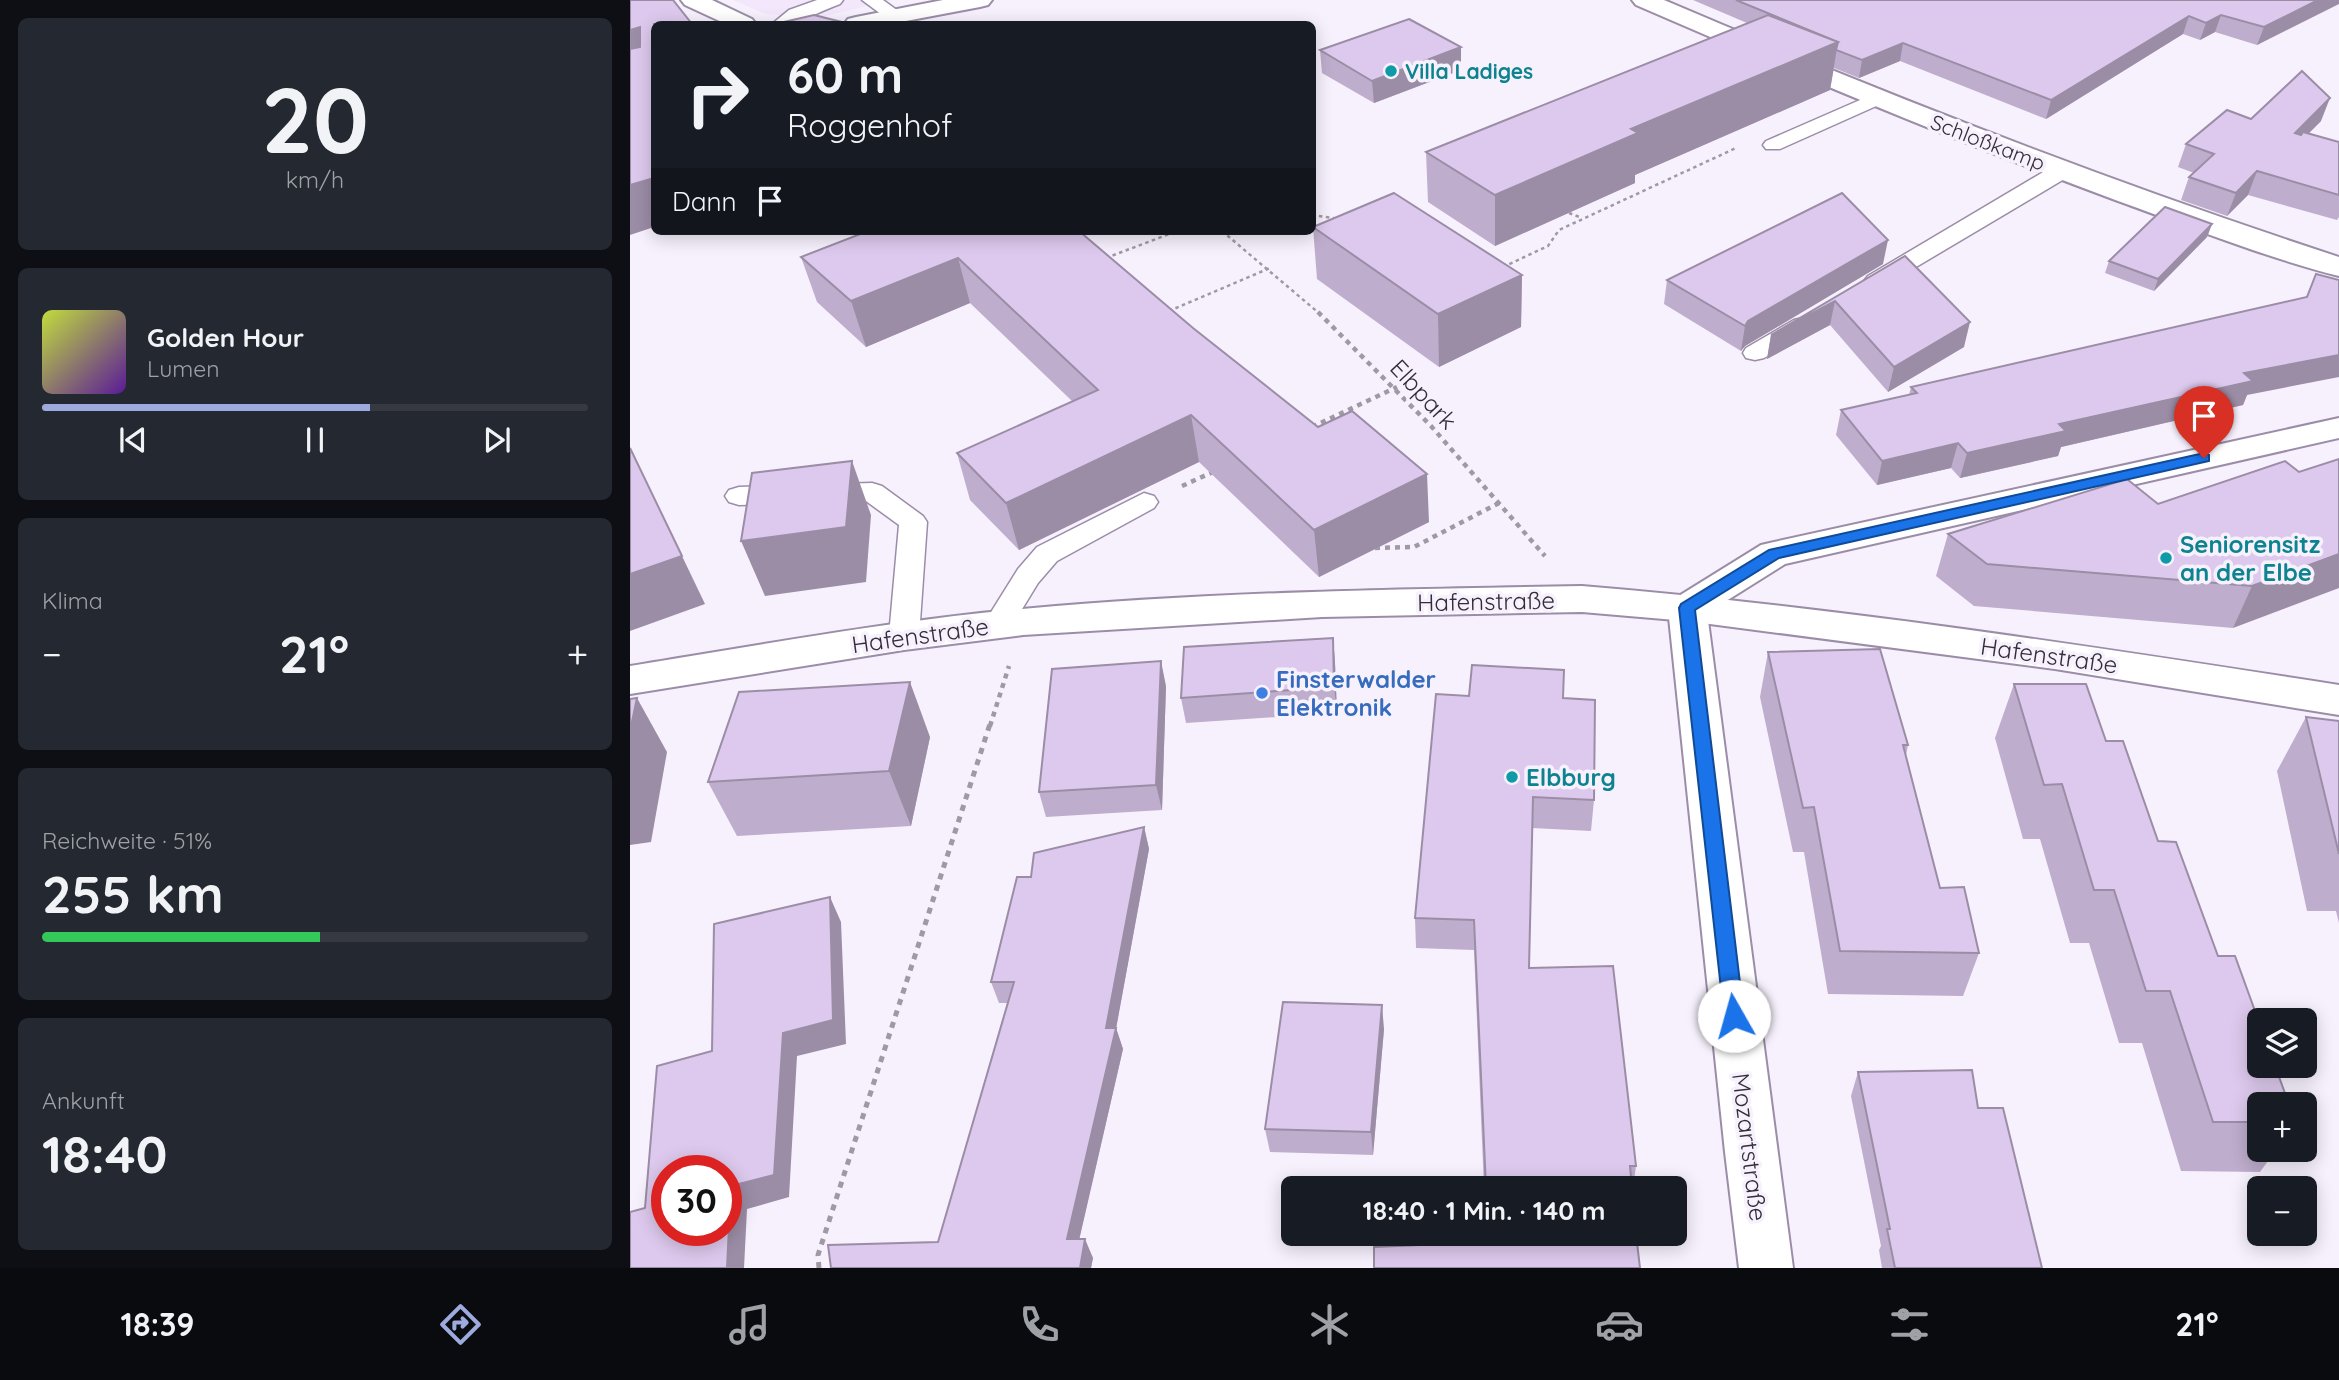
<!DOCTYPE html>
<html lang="de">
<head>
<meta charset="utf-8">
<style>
	body { margin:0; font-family:Quicksand,sans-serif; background:#242831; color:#f1f3f6; height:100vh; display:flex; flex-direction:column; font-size:26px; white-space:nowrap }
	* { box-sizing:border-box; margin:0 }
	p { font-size:23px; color:#9ea1a6 }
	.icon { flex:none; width:38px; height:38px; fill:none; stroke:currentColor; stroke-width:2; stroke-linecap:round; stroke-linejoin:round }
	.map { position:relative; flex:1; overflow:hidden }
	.drawer { display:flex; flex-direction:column; gap:18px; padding:18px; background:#0d0f14; width:630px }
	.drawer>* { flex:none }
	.top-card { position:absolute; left:21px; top:21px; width:665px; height:214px; border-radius:10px; box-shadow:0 4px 18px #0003; background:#171b24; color:#f1f3f6; overflow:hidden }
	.fabs { position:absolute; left:1617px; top:1008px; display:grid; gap:14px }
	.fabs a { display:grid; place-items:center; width:70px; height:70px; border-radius:10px; background:#171b24; box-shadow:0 4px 18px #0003; font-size:35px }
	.speed { position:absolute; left:21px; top:1155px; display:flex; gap:14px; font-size:35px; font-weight:700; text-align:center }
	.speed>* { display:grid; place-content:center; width:91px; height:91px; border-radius:50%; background:#171b24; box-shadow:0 4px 18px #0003; line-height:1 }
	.speed .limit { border:10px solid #d22; background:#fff; color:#111 }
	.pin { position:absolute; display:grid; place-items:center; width:60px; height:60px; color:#fff; margin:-72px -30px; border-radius:50% 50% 50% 0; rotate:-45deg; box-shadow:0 0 7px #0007 }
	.pin .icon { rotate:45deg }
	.me { position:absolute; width:77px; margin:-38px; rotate:353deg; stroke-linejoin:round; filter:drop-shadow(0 0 5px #0008) }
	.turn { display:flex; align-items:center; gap:24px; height:147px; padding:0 21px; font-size:32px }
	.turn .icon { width:91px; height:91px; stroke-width:2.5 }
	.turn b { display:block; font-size:49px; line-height:60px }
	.then { display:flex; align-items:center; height:66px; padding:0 21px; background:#0003; gap:14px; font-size:26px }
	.big { font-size:52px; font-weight:800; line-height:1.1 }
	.drawer .widget { flex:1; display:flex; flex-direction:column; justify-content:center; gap:10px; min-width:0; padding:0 24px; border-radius:10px; background:#242831 }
	.drawer .dial { align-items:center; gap:0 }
	.dial b { font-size:91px; line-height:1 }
	.song { display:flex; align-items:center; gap:21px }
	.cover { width:84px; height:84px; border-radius:10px; background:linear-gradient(135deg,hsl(70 70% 55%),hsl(270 70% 35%)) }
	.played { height:7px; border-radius:4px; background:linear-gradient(90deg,#9caade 60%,#363941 60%) }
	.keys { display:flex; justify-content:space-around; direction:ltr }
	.heat { display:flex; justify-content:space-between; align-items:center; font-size:38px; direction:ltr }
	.charge { height:10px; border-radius:5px; background:linear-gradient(90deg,#34c759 51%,#363941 0) }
	.trip { position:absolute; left:651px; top:1176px; width:406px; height:70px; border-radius:10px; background:#171b24; box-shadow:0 4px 18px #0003; font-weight:800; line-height:70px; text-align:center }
	.tabs { display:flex; height:112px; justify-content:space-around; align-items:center; background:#090b0e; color:#9ea1a6 }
	.tabs .icon { width:49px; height:49px }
	.tabs .active { color:#9caade }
	.tabs b { font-size:32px; color:#f1f3f6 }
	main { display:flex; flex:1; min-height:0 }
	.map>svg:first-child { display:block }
	.built { fill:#f3e7fc }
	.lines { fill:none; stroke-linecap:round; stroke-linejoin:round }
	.service-casing { stroke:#9b8da7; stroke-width:3 }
	.minor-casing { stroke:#9b8da7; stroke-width:4 }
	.tertiary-casing { stroke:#9b8da7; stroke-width:4 }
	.path-far2 { stroke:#9f99a4; stroke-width:2.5; stroke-dasharray:3.5 3.5; stroke-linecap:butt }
	.path-far1 { stroke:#9f99a4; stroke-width:4.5; stroke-dasharray:5 5; stroke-linecap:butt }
	.path { stroke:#9f99a4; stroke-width:5; stroke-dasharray:6 6; stroke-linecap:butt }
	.service { fill:#fff; fill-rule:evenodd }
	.minor { fill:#fff; fill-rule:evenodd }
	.tertiary { fill:#fff; fill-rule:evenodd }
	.wall { fill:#beadcc }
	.shaded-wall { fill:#9b8da6 }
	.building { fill:#ddc9ed; stroke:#9b8da6; stroke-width:2; fill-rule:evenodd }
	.route { fill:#1a73e8; stroke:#114b97; stroke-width:2 }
	.culture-dot { fill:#0f9aa8; stroke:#f7f1fd; stroke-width:2.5 }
	.shop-dot { fill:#3f7fe0; stroke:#f7f1fd; stroke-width:2.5 }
	.labels { text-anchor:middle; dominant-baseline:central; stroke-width:7; stroke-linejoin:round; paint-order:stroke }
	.far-culture-label { font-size:21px; font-weight:bold; fill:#0d838f; stroke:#f7f1fd; text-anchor:start }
	.far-street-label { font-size:21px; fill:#332d38; stroke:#f7f1fd }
	.street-label { font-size:24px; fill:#332d38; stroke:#f7f1fd }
	.culture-label { font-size:24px; font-weight:bold; fill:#0d838f; stroke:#f7f1fd; text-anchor:start }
	.shop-label { font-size:24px; font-weight:bold; fill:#366cbe; stroke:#f7f1fd; text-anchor:start }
</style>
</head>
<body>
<main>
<section class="drawer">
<div class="widget dial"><b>20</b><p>km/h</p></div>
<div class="widget">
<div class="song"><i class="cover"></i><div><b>Golden Hour</b><p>Lumen</p></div></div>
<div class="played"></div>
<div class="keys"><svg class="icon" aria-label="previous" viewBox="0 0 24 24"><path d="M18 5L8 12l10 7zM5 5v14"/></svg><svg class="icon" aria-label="pause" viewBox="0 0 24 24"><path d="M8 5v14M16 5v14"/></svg><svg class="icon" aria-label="next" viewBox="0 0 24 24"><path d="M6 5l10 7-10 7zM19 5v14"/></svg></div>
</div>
<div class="widget"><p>Klima</p>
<div class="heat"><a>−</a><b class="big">21°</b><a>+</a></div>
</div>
<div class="widget"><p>Reichweite · 51%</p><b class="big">255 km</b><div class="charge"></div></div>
<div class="widget"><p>Ankunft</p><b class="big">18:40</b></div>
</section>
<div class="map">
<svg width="1709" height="1268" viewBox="0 0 1709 1268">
	<rect width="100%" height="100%" fill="#f7f1fd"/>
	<polygon class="built" points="103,0 262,0 187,18 135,14"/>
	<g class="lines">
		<g class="service-casing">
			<g id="service">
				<path d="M187 0H213L210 4C188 12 165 26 142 24L159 10Z"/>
				<polygon points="232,0 253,0 275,16 273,20 259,20"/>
				<polygon points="1246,93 1253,95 1256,99 1253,103 1150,149 1136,149 1133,145 1136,141"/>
				<polygon points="1433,164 1441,165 1444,170 1441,175 1254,286 1238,286 1234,281 1238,276 1425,165"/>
				<polygon points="1173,318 1182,320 1185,325 1182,330 1134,358 1125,360 1116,358 1113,353 1116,348 1164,320"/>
				<polygon points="242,483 252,486 293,516 297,522 289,636 285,643 274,647 263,643 259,636 269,525 236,501 109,505 99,502 95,496 99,490 109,487"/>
				<polygon points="514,493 524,496 528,502 524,508 427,561 408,583 378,632 368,635 358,632 353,625 388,569 407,547"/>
			</g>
		</g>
		<g class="minor-casing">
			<g id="minor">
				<polygon points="51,0 82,0 122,19 126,24 96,24 55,5"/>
				<path d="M1002 0H1034C1256 95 1480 182 1709 257V276C1634 257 1560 227 1488 201 1325 141 1165 74 1006 5Z"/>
				<polygon points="1709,418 1709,438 1155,564 1077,613 1163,1268 1109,1268 1095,1152 1038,608 1044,599 1131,545 1144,542"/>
			</g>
		</g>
		<g class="tertiary-casing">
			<g id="tertiary">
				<polygon points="313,0 362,0 358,5 350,7 260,24 214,24 218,19 226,17"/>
				<path d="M952 586C1206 607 1458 646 1709 685V715L1425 669 1057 621 952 612 692 617 393 635 274 650 0 694V666C130 645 261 621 392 609 578 592 766 589 952 586Z"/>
			</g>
		</g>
		<g class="path-far2">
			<polyline points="939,213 952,218"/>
			<polyline points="682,215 709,219"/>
			<polyline points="592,231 690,314"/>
			<polyline points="476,258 547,231"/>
			<polyline points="873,267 918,246 929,230 1106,148"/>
			<polyline points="539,311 640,268"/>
		</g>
		<g class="path-far1">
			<polyline points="688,312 801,426 915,556"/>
			<polyline points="682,427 767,387"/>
			<polyline points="552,486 585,471"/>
			<polyline points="745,548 784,547 869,503"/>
			<polyline points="360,726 379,666"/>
		</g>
		<polyline class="path" points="189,1268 188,1255 360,724"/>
		<use href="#service" class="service"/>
		<use href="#minor" class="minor"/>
		<use href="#tertiary" class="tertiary"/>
	</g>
	<g class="wall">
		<polygon points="1063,0 1709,0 1627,45 1585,32 1570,40 1553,34 1416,119 1270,61 1229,78 1204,68 1200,90 1005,175 1005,183 865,246 798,202 796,152 1117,23"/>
		<polygon points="690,50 831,70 744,103 692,73"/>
		<polygon points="1621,119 1691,121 1678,134 1709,142 1709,217 1707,220 1618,195 1597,216 1551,200 1559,177 1564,173 1548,167 1556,144"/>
		<polygon points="1582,224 1577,237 1524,291 1475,273 1479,261"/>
		<polygon points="683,227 892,275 891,327 809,367 687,279"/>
		<polygon points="238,231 563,328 799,522 689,577 569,462 389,550 340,500 327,453 442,401 340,303 236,347 187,302 171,257"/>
		<polygon points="1275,256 1334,347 1258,392 1200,325 1137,359 1141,335"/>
		<polygon points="1253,264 1115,346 1111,351 1034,304 1037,280"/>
		<polygon points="1686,274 1709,280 1617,395 1613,405 1431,447 1428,456 1330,478 1321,468 1247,485 1206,435 1211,410 1279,395 1281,387 1676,297"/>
		<polygon points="1709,459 1603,628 1344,606 1306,576 1318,534 1528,504 1669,472"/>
		<polygon points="703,638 705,663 707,713 556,723 551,698"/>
		<polygon points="1138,652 1278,745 1276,755 1310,888 1349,953 1333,996 1198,994 1174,852 1163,852 1130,697"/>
		<polygon points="1384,684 1476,741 1528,841 1629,1104 1629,1150 1646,1150 1630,1172 1551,1171 1512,1043 1489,1043 1459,943 1440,943 1410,839 1393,839 1365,738"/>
		<polygon points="536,686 532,810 416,817 409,792"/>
		<polygon points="839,696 964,800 961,831 902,828 899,968 1006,1166 1003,1188 854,1188 844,950 786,948 785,918"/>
		<polygon points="1676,717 1709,721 1709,923 1706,911 1677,911 1647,771"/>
		<polygon points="300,737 281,826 107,836 78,782"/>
		<polygon points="514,827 519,849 486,1028 493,1049 449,1239 463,1258 461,1268 201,1268 308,1242 377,1003 369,1003 361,982 401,877"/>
		<polygon points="754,1029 743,1155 640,1152 635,1129"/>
		<polygon points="1228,1072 1348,1108 1412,1268 1252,1268 1249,1250 1251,1246 1221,1096"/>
	</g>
	<g class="shaded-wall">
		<polygon points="1688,0 1709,0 1709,4 1627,45 1634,27"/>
		<polygon points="1591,15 1585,32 1570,40 1576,23"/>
		<polygon points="1559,16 1553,34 1416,119 1421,100"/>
		<polygon points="10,27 24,66 0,76 0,30"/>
		<polygon points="1208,42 1200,90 1005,175 1005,183 865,246 865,195 1001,129"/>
		<polygon points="1273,43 1270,61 1229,78 1232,60"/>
		<polygon points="831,47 831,70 744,103 742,81"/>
		<polygon points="1700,98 1691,121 1656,156 1665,133"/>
		<polygon points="1627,171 1618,195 1597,216 1606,193"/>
		<polygon points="24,178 24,227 0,235 0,185"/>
		<polygon points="1582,224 1577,237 1524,291 1528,279"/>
		<polygon points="1258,240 1253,264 1115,346 1111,351 1115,326 1118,321"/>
		<polygon points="328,258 340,303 236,347 221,301"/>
		<polygon points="892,275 891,327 809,367 808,314"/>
		<polygon points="1205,301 1200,325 1137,359 1141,335"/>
		<polygon points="1340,322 1334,347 1258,392 1264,367"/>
		<polygon points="1709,355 1709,377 1617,395 1613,405 1431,447 1428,456 1330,478 1337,453 1429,424 1614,373"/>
		<polygon points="561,415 569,462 389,550 376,503"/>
		<polygon points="1328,443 1321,468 1247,485 1252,461"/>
		<polygon points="222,461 241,515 236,582 135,596 111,541"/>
		<polygon points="797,474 799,522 689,577 684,530"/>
		<polygon points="1709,554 1709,588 1603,628 1622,586"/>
		<polygon points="52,556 75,604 0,631 0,574"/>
		<polygon points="703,638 705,663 707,713 704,687"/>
		<polygon points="531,661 536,686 532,810 526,785"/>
		<polygon points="280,682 300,737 281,826 259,771"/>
		<polygon points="7,698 37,752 21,842 0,845 0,731"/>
		<polygon points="514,827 519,849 486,1029 486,1028 493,1049 445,1258 437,1239"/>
		<polygon points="200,897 211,922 216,1044 167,1056 159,1197 117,1209 114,1268 97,1268 101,1186"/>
		<polygon points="752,1005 754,1029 743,1155 741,1132"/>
		<polygon points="455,1239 463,1258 461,1268 450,1268"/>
	</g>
	<g class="building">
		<polygon points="0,0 43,0 62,24 24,24 24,178 0,185 0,49 10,47 10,27 0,30"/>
		<polygon points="1106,0 1688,0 1634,27 1591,15 1576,23 1559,16 1421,100 1273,43 1232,60 1206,50 1208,42"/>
		<polygon points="184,15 220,24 145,24"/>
		<polygon points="1138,15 1208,42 1001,129 1008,133 865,195 796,152"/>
		<polygon points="779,19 831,47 742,81 690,50"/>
		<polygon points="1672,71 1700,98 1665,133 1671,135 1673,132 1709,142 1709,195 1627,171 1606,193 1559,177 1584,154 1556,144 1597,110 1621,119"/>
		<polygon points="764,193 892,275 808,314 683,227"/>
		<polygon points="1212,193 1258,240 1118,321 1115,326 1037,280"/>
		<polygon points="1535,207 1582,224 1528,279 1479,261"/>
		<polygon points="238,231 449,231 563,328 688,427 722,411 797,474 684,530 561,415 376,503 327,453 468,390 328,258 221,301 171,257"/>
		<polygon points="1275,256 1340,322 1264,367 1205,301 1141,335"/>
		<polygon points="1686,274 1709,280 1709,355 1614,373 1623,381 1429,424 1436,431 1337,453 1328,443 1252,461 1211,410 1287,393 1281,387 1677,297"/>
		<polygon points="0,448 52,556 0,574"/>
		<polygon points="1709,459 1709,554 1622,586 1357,564 1318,534 1497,479 1528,504 1655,461 1669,472"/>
		<polygon points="222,461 216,527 111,541 122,473"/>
		<polygon points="703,638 704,687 551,698 554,647"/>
		<polygon points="1250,649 1278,745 1273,745 1310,888 1334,887 1349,953 1210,951 1184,807 1173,808 1138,652"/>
		<polygon points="531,661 526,785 409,792 422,669"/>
		<polygon points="842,665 934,670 933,698 965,700 964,800 903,797 899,968 983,966 1006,1166 1000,1166 1002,1188 856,1188 844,920 785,918 806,694 839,696"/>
		<polygon points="280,682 259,771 78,782 109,692"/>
		<polygon points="1384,684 1456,684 1476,741 1493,741 1528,841 1546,842 1588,956 1605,956 1629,1022 1629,1066 1645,1066 1659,1104 1629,1104 1629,1122 1583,1122 1540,991 1516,991 1484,890 1464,890 1432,784 1414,785"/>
		<polygon points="7,698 0,731 0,699"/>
		<polygon points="1676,717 1709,721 1709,854"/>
		<polygon points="514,827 476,1028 486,1028 437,1239 455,1239 450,1268 201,1268 198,1245 308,1242 384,982 361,982 387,877 401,877 404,853"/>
		<path d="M200 897 203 1020 153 1033 144 1175 101 1186 97 1268H0V1212L15 1208 27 1066 82 1051 84 924ZM37 1171H96V1230H37Z"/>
		<polygon points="653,1002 752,1005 741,1132 635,1129"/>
		<polygon points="1342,1070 1348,1108 1373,1108 1412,1268 1265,1268 1257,1229 1260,1229 1228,1072"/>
		<polygon points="858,1234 1006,1234 1010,1268 744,1268 744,1247 858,1242"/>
	</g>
	<polygon class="route" points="1574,453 1579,455 1579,461 1149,558 1065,610 1114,1016 1111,1022 1104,1024 1097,1022 1094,1016 1049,608 1051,604 1139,550"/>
	<g class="culture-dot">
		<circle cx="761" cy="71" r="7"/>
		<circle cx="1536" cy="558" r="7"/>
		<circle cx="882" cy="777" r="7"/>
	</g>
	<circle class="shop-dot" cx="632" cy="693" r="7"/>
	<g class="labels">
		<g class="far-culture-label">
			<text x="775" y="71">Villa Ladiges</text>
		</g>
		<g class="far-street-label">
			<text transform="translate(1358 142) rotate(21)">Schloßkamp</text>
		</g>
		<g class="street-label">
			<text transform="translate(794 394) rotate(47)">Elbpark</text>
			<text transform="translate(856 601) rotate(-1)">Hafenstraße</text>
			<text transform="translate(290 635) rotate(-8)">Hafenstraße</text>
			<text transform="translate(1419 655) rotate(8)">Hafenstraße</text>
			<text transform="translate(1120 1147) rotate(83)">Mozartstraße</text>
		</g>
		<g class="culture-label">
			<text x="1550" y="544">Seniorensitz<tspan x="1550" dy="28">an der Elbe</tspan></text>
			<text x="896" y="777">Elbburg</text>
		</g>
		<g class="shop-label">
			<text x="646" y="679">Finsterwalder<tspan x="646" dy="28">Elektronik</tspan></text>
		</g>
	</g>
</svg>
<div class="fabs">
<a><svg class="icon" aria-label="layers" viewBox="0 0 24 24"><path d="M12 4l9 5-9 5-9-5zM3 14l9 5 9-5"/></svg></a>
<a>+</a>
<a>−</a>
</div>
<div class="speed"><div class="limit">30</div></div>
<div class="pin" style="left:1574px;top:458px;background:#d93025"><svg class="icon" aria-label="arrive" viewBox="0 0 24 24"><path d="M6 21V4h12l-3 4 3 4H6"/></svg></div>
<svg class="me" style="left:1104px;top:1016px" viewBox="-20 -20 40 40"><circle r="19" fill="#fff"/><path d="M0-13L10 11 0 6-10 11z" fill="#1a73e8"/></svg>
<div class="trip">18:40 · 1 Min. · 140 m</div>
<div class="top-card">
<div class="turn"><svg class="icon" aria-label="right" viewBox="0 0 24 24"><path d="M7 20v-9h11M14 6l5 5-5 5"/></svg><div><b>60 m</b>Roggenhof</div></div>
<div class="then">Dann<svg class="icon" aria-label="arrive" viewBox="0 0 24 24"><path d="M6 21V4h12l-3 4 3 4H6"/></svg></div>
</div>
</div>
</main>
<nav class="tabs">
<b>18:39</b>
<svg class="icon active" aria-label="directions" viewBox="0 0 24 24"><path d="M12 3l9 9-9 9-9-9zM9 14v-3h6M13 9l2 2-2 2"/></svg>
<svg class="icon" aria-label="music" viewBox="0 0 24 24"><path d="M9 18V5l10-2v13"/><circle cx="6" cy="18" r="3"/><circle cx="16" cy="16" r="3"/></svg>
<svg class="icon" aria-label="phone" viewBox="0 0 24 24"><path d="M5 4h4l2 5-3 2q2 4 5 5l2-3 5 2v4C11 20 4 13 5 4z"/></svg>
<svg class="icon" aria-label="climate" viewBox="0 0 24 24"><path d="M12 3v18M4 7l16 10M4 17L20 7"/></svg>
<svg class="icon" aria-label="car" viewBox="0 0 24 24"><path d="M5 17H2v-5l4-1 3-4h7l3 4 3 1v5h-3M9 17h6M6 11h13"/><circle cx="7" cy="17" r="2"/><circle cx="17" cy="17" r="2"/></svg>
<svg class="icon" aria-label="filters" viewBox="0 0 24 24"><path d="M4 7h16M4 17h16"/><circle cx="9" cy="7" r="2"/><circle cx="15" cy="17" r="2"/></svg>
<b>21°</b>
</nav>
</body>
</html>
